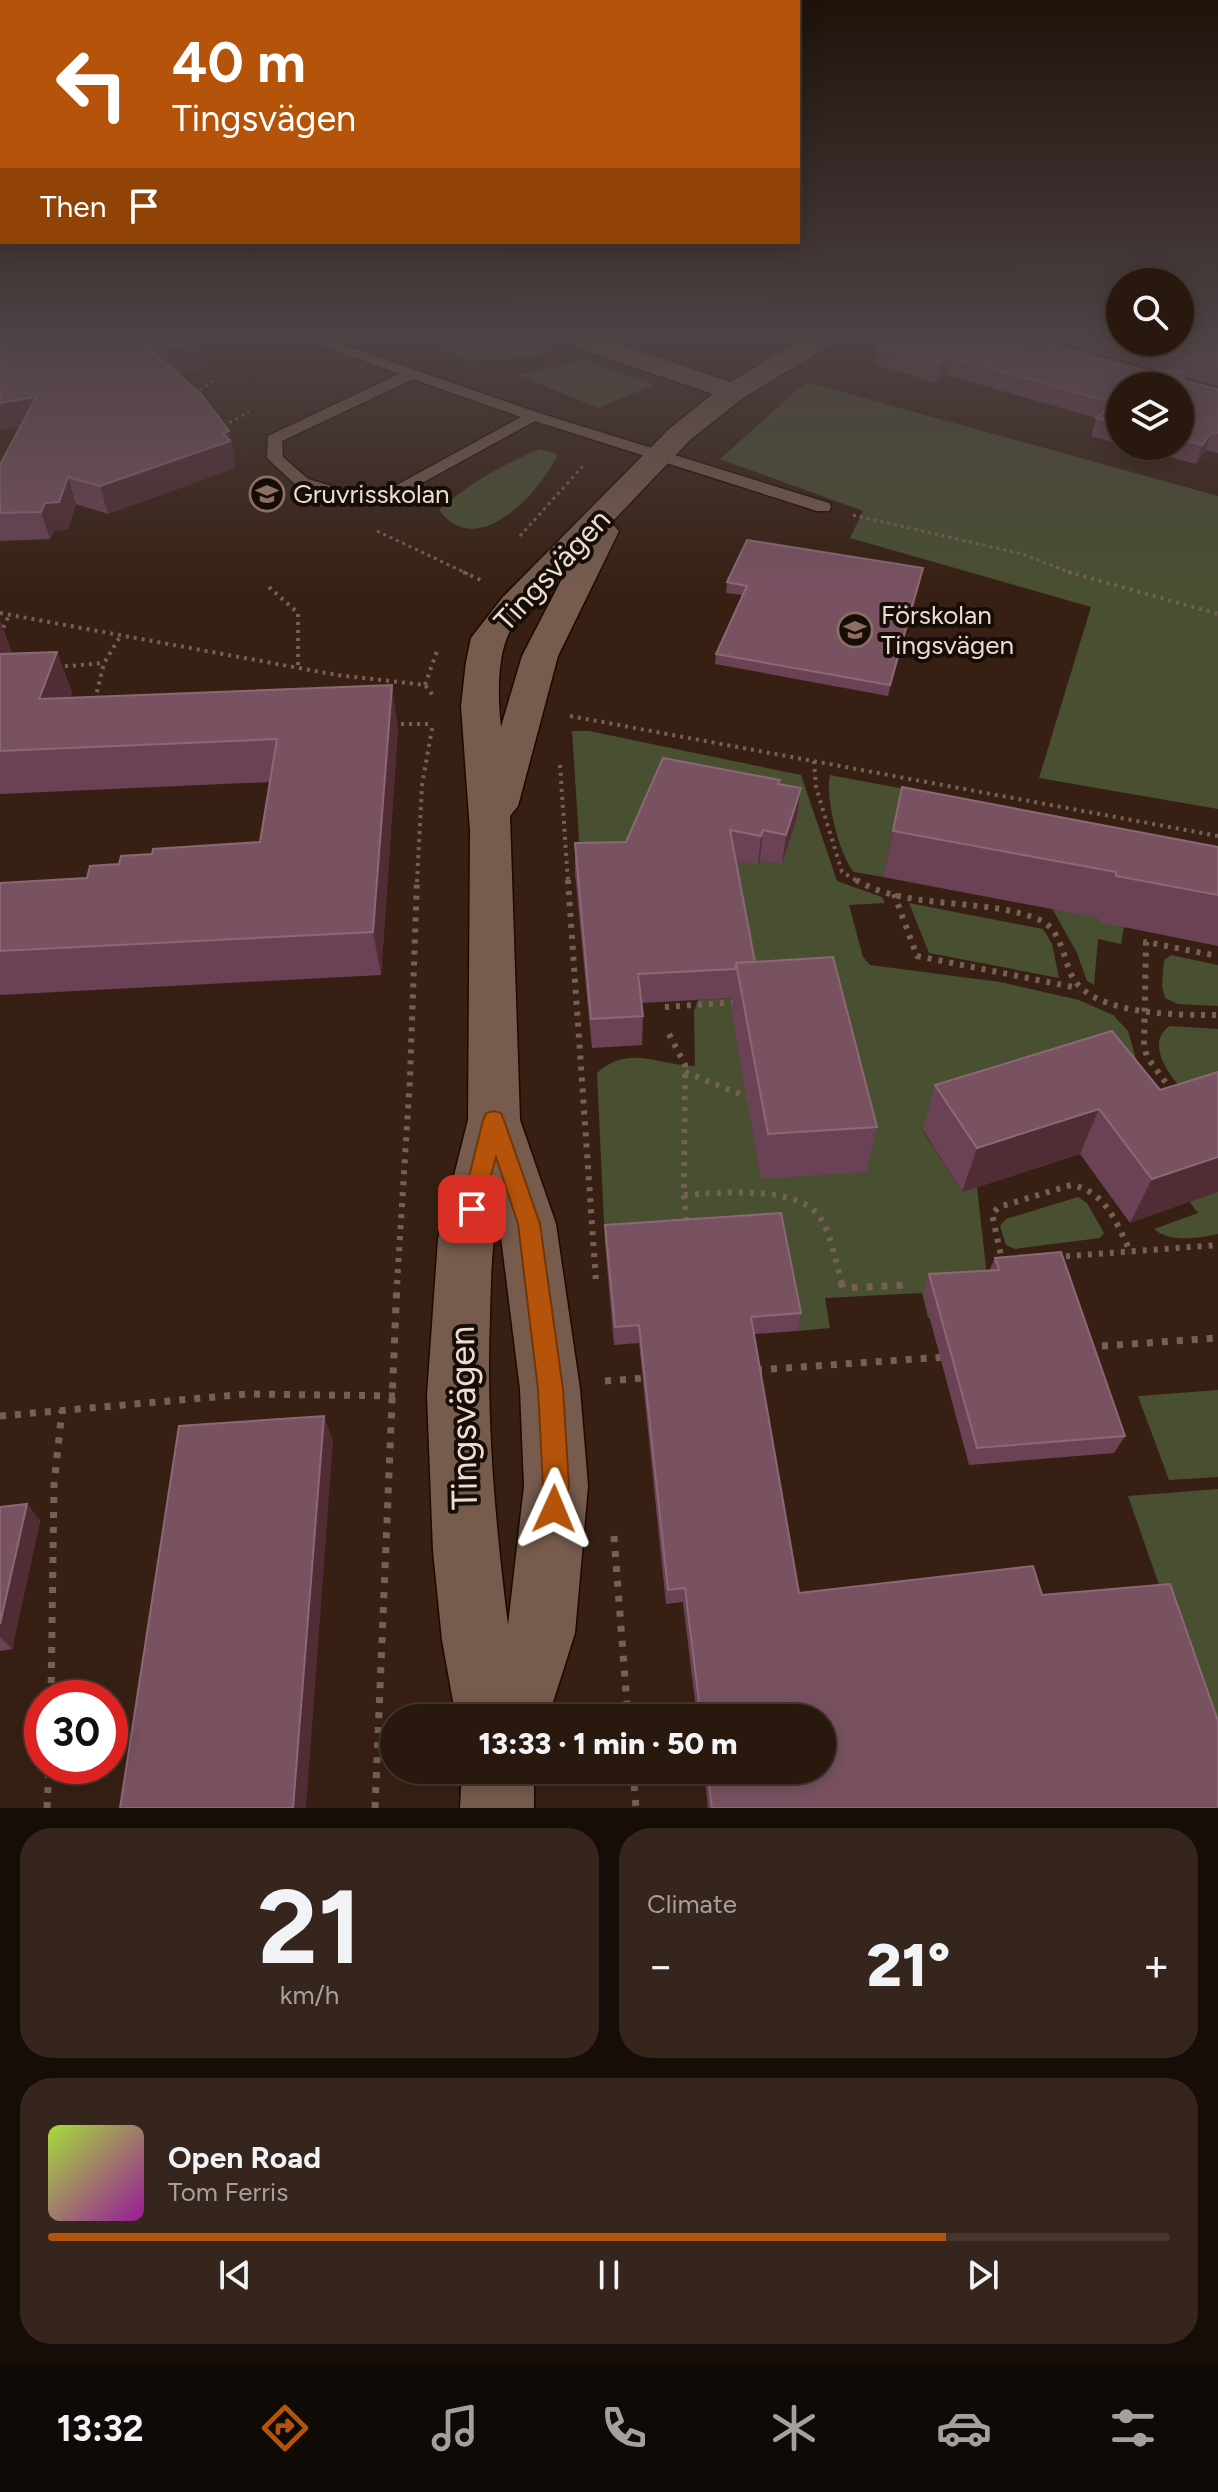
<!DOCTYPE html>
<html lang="en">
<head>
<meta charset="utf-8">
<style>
	body { margin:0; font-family:Figtree,sans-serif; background:#35251c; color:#f1f3f6; height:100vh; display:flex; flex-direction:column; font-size:30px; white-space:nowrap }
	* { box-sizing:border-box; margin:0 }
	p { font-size:26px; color:#a5a09e }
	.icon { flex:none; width:44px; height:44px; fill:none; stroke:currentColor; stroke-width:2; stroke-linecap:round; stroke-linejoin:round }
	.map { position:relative; height:1808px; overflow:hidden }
	.side { display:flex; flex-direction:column; gap:20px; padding:20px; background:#170d08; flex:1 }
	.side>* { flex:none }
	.top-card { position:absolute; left:0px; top:0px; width:800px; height:244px; box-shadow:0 4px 20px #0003,0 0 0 2px #45372e; background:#b45309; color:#fff; overflow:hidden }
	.controls { position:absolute; left:1106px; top:268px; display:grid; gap:16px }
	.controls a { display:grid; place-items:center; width:88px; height:88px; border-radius:50%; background:#29180e; box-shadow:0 4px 20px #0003,0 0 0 2px #45372e; font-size:40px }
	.speed { position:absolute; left:24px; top:1680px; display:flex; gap:16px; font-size:40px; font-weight:700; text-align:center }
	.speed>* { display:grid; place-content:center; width:104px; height:104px; border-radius:50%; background:#29180e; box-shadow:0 4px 20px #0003,0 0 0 2px #45372e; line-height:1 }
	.speed .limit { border:12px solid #d22; background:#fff; color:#111 }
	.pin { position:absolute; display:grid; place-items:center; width:68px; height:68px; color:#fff; margin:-34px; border-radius:16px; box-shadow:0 4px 12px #0006 }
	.me { position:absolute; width:88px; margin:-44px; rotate:1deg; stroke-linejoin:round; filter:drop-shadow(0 0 6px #0008) }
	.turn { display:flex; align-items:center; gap:28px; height:168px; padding:0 40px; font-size:36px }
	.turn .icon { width:104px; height:104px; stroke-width:2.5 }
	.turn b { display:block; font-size:56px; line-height:68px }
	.then { display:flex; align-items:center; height:76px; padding:0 40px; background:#0003; gap:16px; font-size:30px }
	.big { font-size:60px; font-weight:800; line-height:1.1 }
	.side .widget { flex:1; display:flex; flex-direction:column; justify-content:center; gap:12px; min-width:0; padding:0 28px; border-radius:32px; background:#35251c }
	.side .dial { align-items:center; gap:0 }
	.dial b { font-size:104px; line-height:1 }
	.song { display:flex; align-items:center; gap:24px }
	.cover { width:96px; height:96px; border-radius:12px; background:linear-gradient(135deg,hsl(80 70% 55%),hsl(300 70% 35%)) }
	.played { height:8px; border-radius:4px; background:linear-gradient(90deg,#b45309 80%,#45372e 80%) }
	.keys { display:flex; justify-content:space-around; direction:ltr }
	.heat { display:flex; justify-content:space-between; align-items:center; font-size:44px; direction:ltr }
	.side .tiles { flex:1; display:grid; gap:20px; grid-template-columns:1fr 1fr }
	.widget:last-child { grid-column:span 2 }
	.trip { position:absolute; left:380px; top:1704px; width:456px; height:80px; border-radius:40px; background:#29180e; box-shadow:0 4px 20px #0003,0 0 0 2px #45372e; font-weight:800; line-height:80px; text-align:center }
	.tabs { display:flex; height:128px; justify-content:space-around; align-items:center; background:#100a06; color:#a5a09e }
	.tabs .icon { width:56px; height:56px }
	.tabs .selected { color:#b45309 }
	.tabs b { font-size:36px; color:#f1f3f6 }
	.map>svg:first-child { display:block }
	.green { fill:#494f31 }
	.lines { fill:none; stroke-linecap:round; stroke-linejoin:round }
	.service-casing { stroke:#1d0901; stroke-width:3 }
	.minor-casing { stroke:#1d0901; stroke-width:3 }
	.path-far3 { stroke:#756055; stroke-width:3; stroke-dasharray:3 4; stroke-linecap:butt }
	.path-far2 { stroke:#756055; stroke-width:4; stroke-dasharray:3 5; stroke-linecap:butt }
	.path-far1 { stroke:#756055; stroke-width:6; stroke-dasharray:4 7; stroke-linecap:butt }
	.path { stroke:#756055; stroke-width:7; stroke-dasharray:6 9; stroke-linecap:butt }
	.service { fill:#775c4e; fill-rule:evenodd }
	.minor { fill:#775c4e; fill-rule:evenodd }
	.wall { fill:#6b4255 }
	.shaded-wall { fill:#502d35 }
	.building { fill:#795262; stroke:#8b6874; stroke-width:2 }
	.route { fill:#b45309; stroke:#753606; stroke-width:2 }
	.labels { text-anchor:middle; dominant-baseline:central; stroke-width:8; stroke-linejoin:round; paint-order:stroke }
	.far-poi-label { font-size:26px; fill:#ecdcd4; stroke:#170d07; text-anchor:start }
	.street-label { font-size:30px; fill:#ecdcd4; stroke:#170d07 }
	.near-street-label { font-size:36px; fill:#ecdcd4; stroke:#170d07 }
</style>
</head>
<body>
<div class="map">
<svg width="1218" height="1808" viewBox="0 0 1218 1808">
	<rect width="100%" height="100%" fill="#372013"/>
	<g class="green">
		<polygon points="411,336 551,336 553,344 540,356 469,361"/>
		<polygon points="583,360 655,384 598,408 518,375"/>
		<polygon points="806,382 1218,496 1218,809 1039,778 1091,607 850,538 863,511 720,459"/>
		<path d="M540 449 558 454C540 493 477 562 439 510 469 483 503 464 540 449Z"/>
		<path d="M572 731H589L801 775 837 881 882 897 885 903 849 905 863 957 870 965 1000 982 1079 1000 1113 1015 1128 1031 1136 1059 1150 1083 1218 1167V1234C1198 1238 1170 1243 1154 1229L1198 1213 1093 1077 923 1131 962 1192 977 1187 987 1277 999 1316 928 1318 922 1293 825 1298 830 1328 797 1331 778 1231 605 1243 597 1073C629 1044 657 1065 695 1066L694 1011 698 1000 752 997 731 860H760L797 818 639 841 580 855Z"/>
		<path d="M830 775 1218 848 1124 927 1121 944 1098 939 1094 985 1087 981 1077 953 1053 910 1057 864 892 834 883 877 854 872C839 855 825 797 830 775Z"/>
		<polygon points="909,903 1043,929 1052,944 1059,978 929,953"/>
		<polygon points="1171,955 1218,965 1218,1006 1178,1004 1165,998 1162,986 1164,960"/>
		<path d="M1170 1026 1218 1029V1109C1206 1102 1190 1095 1180 1086 1165 1071 1147 1040 1170 1026Z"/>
		<polygon points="1078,1197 1087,1203 1104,1233 1100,1238 1015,1249 1006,1245 1000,1226 1006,1219"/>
		<polygon points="1218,1390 1218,1477 1169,1480 1138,1396"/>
		<polygon points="1218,1489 1218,1753 1128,1496"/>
	</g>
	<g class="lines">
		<g class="service-casing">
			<path id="service" d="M296 336H317L539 413 829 503 831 507 829 511H817L535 421 389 501 344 500 296 485 267 458 268 436 399 374ZM413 379 521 417 386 491 345 490 308 479 283 457 282 441Z"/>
		</g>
		<g class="minor-casing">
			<g id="minor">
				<path d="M564 336H596L730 382 809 336H841L837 341 743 398 690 440 611 523 619 531 558 656 518 806 510 816 520 1120 556 1224 580 1389 588 1486 575 1633 548 1718H456L442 1640 433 1551 427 1395 438 1239 468 1120 470 831 461 706 466 662 471 638 502 598 670 428 713 394 583 350ZM567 569 522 656 501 727C498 701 497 665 506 640 516 613 548 589 567 569ZM498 1213 520 1389 524 1486 508 1625C495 1522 486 1420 490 1317 491 1282 491 1248 498 1213Z"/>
				<polygon points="462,1770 534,1770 534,1808 460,1808"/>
			</g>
		</g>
		<g class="path-far3">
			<polyline points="197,397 201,389 216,379"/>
			<polyline points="223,426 249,412"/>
			<polyline points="853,515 1022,554 1074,574"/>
			<polyline points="377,531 468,574"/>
			<polyline points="520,536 583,466"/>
		</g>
		<g class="path-far2">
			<polyline points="463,572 483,581"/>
			<polyline points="1068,572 1218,614"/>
			<polyline points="269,587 298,613 298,668"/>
			<polyline points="0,613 337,675 425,685 435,698"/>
			<polyline points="0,635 9,615"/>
			<polyline points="57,667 104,663"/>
			<polyline points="425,685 437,651"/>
			<polyline points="95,700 104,663 121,635"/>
			<polyline points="570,716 1218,836"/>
			<polyline points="393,724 433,724"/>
			<polyline points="814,761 816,787 842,872 859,882"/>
			<polyline points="560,765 568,882"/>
			<polyline points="417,882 422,785 433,723"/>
		</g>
		<g class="path-far1">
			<polyline points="568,880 596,1282"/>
			<path d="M856 880C910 912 988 896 1042 921 1060 930 1064 958 1071 974 1090 1016 1178 1015 1218 1015"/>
			<polyline points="894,894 917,956 1078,988"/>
			<polyline points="665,1007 736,1002"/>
			<polyline points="669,1034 685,1065 684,1195 687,1226"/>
			<polyline points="685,1072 747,1097"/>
			<polyline points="1172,1091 1147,1057 1144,1045 1146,942 1218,956"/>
			<path d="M684 1195C718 1193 801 1184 821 1219 832 1237 836 1264 842 1284"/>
			<polyline points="1055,1257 1218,1245"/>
			<path d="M1006 1259 1002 1260 992 1214 999 1207 1071 1185C1106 1191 1117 1224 1131 1253"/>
			<polyline points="397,1284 410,1078 417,880"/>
		</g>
		<g class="path">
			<polyline points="841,1282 843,1288 909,1285"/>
			<polyline points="1087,1347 1218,1338"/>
			<polyline points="756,1370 946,1357"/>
			<polyline points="605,1381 646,1378"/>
			<polyline points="0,1416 248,1394 399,1396"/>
			<polyline points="614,1536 628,1718"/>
			<polyline points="51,1698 54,1485 62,1410"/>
			<polyline points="633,1770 636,1808"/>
			<polyline points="47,1808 49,1766"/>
			<polyline points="375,1808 397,1282"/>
		</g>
		<use href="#service" class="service"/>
		<use href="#minor" class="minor"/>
	</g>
	<g class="wall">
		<polygon points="1034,336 1120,336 1120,342 1180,342 1218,336 1218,386 1184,377 1185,381 1218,389 1218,453 1206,450 1196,464 1129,446 1180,446 1180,386 1120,386 1120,444 1091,436 1096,418 947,375 936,383 876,365 878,348 1148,371 1163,371"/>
		<polygon points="201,343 206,368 176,372 235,457 233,458 235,468 108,514 76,504 68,529 54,531 50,539 0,541 0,465"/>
		<polygon points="923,568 888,696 715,664 716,654 743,595 726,593 727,582"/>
		<polygon points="0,621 12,653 57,652 72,693 70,698 398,727 381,975 0,995 0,883 87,878 119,864 152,854 260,842 270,782 0,794"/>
		<polygon points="780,780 779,784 797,817 782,864 760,860 758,865 736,861 755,962 877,1127 866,1172 761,1179 731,1009 733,998 642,1003 643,1016 642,1045 592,1048 575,873 575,843 626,842"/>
		<polygon points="902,787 1218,847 1218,946 1099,922 1099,918 883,877"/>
		<polygon points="1218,1072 1130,1223 1080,1154 962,1192 923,1130 935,1085 1160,1090"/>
		<polygon points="605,1225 801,1313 797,1331 754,1334 799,1593 1042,1595 1218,1808 708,1808 704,1770 822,1770 822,1718 697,1718 683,1602 666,1604 639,1343 614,1345 605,1243"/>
		<polygon points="995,1258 1125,1436 1114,1453 969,1465 923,1293 929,1274 989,1271"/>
		<polygon points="27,1504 40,1521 12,1649 0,1651 0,1507"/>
	</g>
	<g class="shaded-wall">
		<polygon points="201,343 206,368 156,375 150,350"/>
		<polygon points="950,357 947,375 936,383 939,365"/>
		<polygon points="36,397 44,423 0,430 0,403"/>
		<polygon points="229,431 235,457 233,458 235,468 108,514 100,486"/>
		<polygon points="1212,432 1206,450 1196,464 1202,445"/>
		<polygon points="68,477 76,504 68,529 54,531 50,539 41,512 45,503"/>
		<polygon points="923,568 921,578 888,696 890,685"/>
		<polygon points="0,621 12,653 0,668"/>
		<polygon points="57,652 72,693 55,742 39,699"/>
		<polygon points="392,685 398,727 381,975 373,932"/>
		<polygon points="801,788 797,817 782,864 786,835"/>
		<polygon points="763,830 760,860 758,865 761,836"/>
		<polygon points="1099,1109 1080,1154 962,1192 977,1148"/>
		<polygon points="1218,1157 1218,1192 1130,1223 1152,1179"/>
		<polygon points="324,1416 333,1441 306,1808 293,1808"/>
		<polygon points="27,1504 40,1521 12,1649 0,1637 0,1624"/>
	</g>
	<g class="building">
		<polygon points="0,336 198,336 201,343 150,350 201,394 229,431 223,433 230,441 100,486 68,477 59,502 45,503 41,512 0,513 0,465 36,397 0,403"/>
		<polygon points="896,336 1020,336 1148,371 1182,371 1185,381 1218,389 1218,433 1212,432 1202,445 1180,439 1180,386 1120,386 1120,424 1096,418 1114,403 950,357 939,365 878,348"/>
		<polygon points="1103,336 1120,336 1120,341"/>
		<polygon points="1180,336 1218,336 1218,367 1125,342 1180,342"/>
		<polygon points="747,540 923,568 890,685 716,654 747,586 727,582"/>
		<polygon points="57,652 39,699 392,685 373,932 0,951 0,883 87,878 90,866 119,864 121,856 152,854 153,849 260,842 277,739 0,751 0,654"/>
		<polygon points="663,758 780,780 778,784 801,788 786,835 763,830 761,836 730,830 755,962 736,963 735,969 638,974 643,1016 591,1019 575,843 626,842"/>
		<polygon points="902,787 1218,847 1218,895 1116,876 1116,872 893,831"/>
		<polygon points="833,957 877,1127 768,1134 736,963"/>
		<polygon points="1112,1031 1160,1090 1218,1072 1218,1157 1152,1179 1099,1109 977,1148 935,1085"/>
		<polygon points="781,1213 801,1313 751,1317 799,1593 1033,1566 1042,1595 1170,1584 1218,1721 1218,1808 712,1808 707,1770 822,1770 822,1718 701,1718 685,1588 668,1590 639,1325 615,1327 605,1225"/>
		<polygon points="1061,1252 1125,1436 977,1448 929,1274 999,1270 995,1258"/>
		<polygon points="324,1416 293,1808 120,1808 179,1426"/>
		<polygon points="27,1504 0,1624 0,1507"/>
	</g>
	<linearGradient id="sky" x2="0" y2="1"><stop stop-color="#1e120a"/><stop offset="0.57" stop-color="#4d4244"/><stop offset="1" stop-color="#4d4244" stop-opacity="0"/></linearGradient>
	<rect width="1218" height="589" fill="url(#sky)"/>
	<polygon class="route" points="494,1111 501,1113 504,1120 540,1224 563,1389 569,1486 563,1518 554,1522 545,1518 541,1509 543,1486 538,1389 518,1224 496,1157 480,1216 472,1219 465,1216 461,1209 483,1120 486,1113"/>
	<defs>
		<g id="school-ring" transform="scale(1.8)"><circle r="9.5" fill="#170d07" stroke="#8d6e63" stroke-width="1.5"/><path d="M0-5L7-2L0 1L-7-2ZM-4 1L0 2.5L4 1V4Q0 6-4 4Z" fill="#8d6e63"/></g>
	</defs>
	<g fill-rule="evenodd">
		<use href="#school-ring" x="267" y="494"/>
		<use href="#school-ring" x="855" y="630"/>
	</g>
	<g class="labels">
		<g class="far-poi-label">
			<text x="293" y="494">Gruvrisskolan</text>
			<text x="881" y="615">Förskolan<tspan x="881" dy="30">Tingsvägen</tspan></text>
		</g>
		<g class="street-label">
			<text transform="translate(552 570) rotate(-47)">Tingsvägen</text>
		</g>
		<g class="near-street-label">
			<text transform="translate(463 1418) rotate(-91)">Tingsvägen</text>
		</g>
	</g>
</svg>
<div class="controls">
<a><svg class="icon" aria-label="search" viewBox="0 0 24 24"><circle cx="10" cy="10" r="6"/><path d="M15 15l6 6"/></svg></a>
<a><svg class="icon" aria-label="layers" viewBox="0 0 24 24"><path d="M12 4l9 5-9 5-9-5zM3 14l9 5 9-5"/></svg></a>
</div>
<div class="speed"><div class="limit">30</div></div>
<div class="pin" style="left:472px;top:1209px;background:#d93025"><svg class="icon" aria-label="arrive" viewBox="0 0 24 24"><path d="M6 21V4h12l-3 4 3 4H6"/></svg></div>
<svg class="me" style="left:554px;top:1509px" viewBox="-20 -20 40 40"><path d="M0-17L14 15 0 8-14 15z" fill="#b45309" stroke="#fff" stroke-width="4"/></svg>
<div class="trip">13:33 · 1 min · 50 m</div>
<div class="top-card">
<div class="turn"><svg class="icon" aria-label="left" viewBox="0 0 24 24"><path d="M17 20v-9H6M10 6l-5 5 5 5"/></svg><div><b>40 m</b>Tingsvägen</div></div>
<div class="then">Then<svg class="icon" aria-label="arrive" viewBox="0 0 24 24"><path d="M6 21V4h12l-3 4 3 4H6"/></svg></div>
</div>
</div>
<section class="side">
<div class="tiles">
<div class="widget dial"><b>21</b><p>km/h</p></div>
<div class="widget"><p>Climate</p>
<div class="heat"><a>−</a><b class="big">21°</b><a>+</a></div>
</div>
<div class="widget">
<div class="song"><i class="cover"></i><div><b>Open Road</b><p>Tom Ferris</p></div></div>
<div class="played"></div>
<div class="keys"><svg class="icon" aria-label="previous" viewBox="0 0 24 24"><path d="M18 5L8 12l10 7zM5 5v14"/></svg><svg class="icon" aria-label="pause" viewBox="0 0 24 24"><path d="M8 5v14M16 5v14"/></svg><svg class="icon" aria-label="next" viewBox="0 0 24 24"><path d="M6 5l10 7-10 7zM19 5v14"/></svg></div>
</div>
</div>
</section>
<nav class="tabs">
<b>13:32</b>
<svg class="icon selected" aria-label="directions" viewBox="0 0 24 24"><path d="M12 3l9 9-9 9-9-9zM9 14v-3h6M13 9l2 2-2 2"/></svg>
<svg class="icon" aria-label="music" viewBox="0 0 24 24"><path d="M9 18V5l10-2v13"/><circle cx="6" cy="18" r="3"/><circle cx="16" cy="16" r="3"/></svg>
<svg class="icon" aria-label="phone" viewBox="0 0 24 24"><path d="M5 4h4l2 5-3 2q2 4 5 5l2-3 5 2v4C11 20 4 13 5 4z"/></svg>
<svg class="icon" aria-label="climate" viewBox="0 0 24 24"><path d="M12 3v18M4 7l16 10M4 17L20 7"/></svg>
<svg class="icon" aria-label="car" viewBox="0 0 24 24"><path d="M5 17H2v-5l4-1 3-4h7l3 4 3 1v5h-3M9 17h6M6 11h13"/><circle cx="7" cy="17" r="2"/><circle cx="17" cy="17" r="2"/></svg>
<svg class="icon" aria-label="filters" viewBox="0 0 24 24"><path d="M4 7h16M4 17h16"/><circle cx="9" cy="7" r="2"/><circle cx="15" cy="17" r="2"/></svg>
</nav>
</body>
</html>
